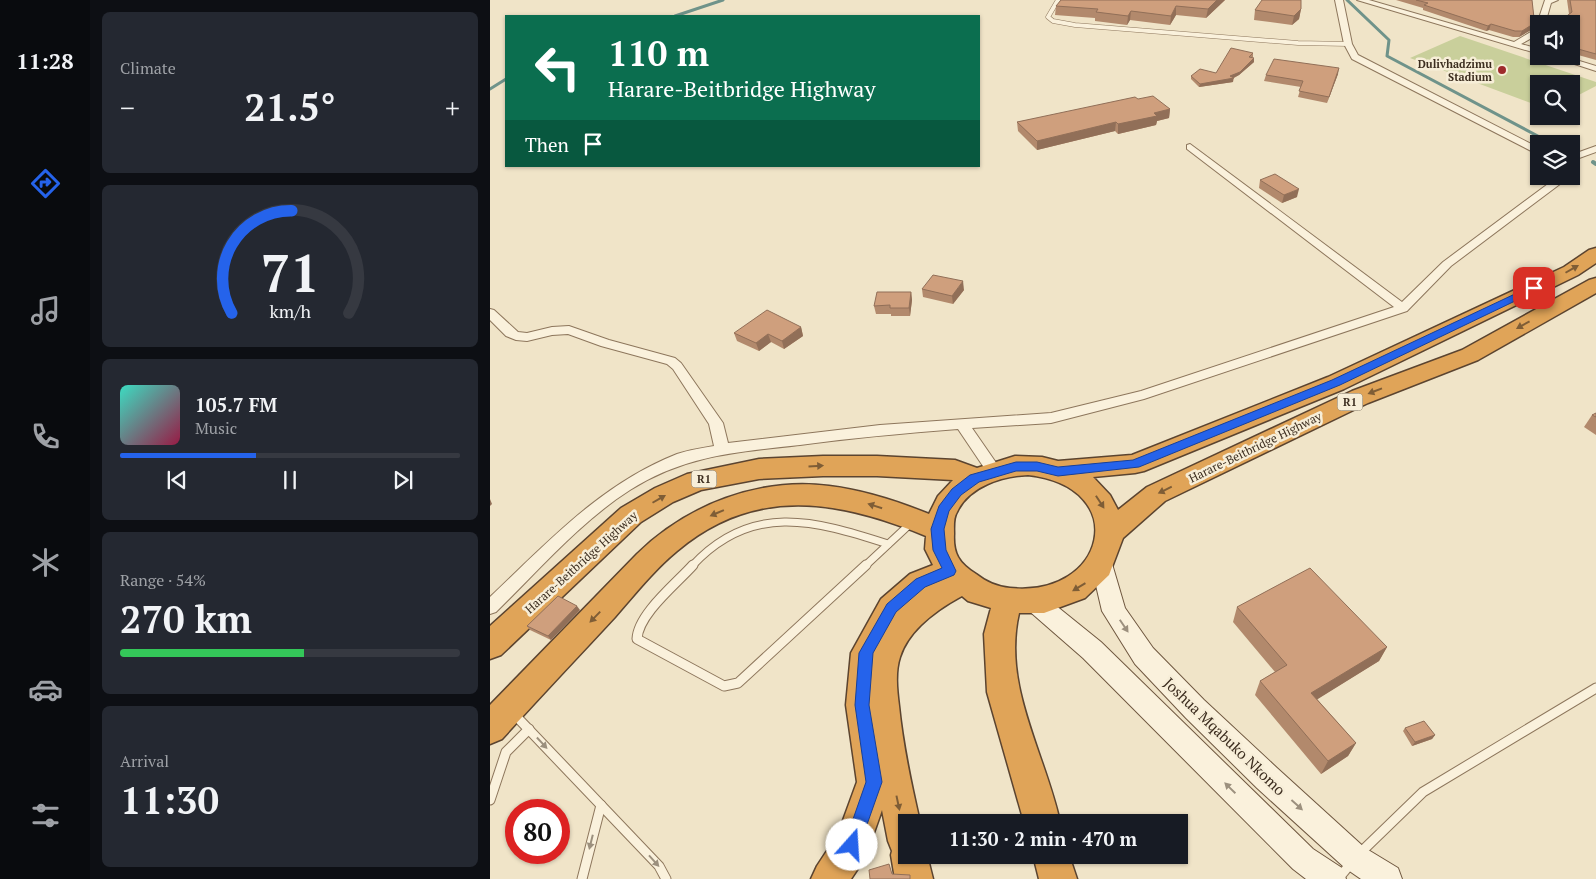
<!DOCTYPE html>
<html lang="en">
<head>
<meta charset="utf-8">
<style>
	body { margin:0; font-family:"PT Serif",serif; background:#242831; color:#f1f3f6; height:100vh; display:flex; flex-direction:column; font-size:19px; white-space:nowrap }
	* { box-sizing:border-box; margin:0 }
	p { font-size:16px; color:#9ea1a6 }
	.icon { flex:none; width:28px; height:28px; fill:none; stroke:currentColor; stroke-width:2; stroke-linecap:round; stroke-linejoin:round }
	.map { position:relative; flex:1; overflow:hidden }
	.side { display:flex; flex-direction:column; gap:12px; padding:12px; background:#0d0f14; width:400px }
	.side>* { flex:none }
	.top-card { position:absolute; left:15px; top:15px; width:475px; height:152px; border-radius:0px; box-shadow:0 1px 4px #0004; background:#0b6e4f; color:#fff; overflow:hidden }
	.controls { position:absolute; left:1040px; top:15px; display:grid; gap:10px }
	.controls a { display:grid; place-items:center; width:50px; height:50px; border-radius:0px; background:#171b24; box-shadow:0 1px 4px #0004; font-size:25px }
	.speed { position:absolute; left:15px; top:799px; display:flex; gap:10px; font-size:25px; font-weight:700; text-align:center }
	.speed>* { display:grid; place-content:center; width:65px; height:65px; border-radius:50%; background:#171b24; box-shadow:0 1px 4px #0004; line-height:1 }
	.speed .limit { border:8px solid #d22; background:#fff; color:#111 }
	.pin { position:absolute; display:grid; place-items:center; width:42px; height:42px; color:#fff; margin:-21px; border-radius:10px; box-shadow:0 2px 8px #0006 }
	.me { position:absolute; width:55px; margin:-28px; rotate:19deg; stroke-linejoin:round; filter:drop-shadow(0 0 4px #0008) }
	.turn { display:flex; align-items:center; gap:18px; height:105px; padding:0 20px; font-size:22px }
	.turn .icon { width:65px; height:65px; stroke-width:2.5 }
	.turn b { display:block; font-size:35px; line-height:42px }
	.then { display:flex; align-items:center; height:48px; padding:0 20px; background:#0003; gap:10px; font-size:19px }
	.big { font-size:38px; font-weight:700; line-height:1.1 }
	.side .tile { flex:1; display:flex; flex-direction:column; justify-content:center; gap:8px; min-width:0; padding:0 18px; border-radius:8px; background:#242831 }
	.side .dial { align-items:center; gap:0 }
	.dial svg { height:130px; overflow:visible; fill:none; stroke:#363941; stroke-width:7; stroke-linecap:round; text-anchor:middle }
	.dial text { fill:#f1f3f6; stroke:none }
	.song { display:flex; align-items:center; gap:15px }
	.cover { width:60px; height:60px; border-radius:8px; background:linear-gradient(135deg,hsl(170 70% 55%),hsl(340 70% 35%)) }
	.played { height:5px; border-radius:2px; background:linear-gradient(90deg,#2563eb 40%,#363941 40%) }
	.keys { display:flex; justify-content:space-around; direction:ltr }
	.heat { display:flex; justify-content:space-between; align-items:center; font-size:28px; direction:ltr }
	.charge { height:8px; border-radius:4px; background:linear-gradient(90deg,#34c759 54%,#363941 0) }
	.trip { position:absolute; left:408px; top:814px; width:290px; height:50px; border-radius:0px; background:#171b24; box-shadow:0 1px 4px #0004; font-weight:700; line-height:50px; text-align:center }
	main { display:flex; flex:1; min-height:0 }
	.menu { display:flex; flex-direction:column; width:90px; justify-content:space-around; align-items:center; background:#090b0e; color:#9ea1a6 }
	.menu .icon { width:35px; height:35px }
	.menu .selected { color:#2563eb }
	.menu b { font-size:22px; color:#f1f3f6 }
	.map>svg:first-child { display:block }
	.green { fill:#c9cf9b }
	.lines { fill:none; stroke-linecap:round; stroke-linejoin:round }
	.stream-far1 { stroke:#6f938a; stroke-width:3 }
	.stream { stroke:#6f938a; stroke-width:4 }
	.lane-far2-casing { stroke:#8d765c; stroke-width:5 }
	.lane-far1-casing { stroke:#8d765c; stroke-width:9 }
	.lane-casing { stroke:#8d765c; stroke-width:11 }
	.street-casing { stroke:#8d765c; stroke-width:2 }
	.secondary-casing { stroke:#6f573f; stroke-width:2 }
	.highway-casing { stroke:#5b4430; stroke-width:3 }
	.lane-far2 { stroke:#faf1dc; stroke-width:4 }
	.lane-far1 { stroke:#faf1dc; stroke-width:7 }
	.lane { stroke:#faf1dc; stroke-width:9 }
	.street { fill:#faf1dc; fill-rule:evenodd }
	.secondary { fill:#faf1dc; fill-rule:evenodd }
	.highway { fill:#e0a458; fill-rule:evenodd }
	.wall { fill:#b2896c }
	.shaded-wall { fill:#916f58 }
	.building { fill:#cf9f7d; stroke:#916f58 }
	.oneway { fill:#7e5d36 }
	.oneway2 { fill:#9c907e }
	.route { fill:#2563eb; stroke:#184099 }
	.poi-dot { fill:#9e2a2b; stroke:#f7eed8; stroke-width:2 }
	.labels { text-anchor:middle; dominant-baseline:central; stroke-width:5; stroke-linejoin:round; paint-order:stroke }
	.far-poi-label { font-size:11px; font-weight:bold; fill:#3d2e20; stroke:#f7eed8; text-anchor:end }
	.shield { fill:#f7eed8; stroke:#756857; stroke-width:1 }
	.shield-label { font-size:11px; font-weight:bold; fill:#3d2e20 }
	.street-label { font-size:12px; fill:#3d2e20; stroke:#f7eed8 }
	.near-street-label { font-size:15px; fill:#3d2e20; stroke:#f7eed8 }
</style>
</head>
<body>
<main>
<nav class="menu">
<b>11:28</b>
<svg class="icon selected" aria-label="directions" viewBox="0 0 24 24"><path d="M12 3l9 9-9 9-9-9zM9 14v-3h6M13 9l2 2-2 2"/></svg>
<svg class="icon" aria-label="music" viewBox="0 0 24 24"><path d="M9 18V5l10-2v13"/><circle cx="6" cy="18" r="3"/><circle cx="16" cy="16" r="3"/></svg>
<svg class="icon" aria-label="phone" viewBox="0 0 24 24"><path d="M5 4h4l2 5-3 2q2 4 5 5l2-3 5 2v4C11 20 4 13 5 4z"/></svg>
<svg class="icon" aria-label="climate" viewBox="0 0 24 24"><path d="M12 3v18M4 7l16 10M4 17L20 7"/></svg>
<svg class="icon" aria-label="car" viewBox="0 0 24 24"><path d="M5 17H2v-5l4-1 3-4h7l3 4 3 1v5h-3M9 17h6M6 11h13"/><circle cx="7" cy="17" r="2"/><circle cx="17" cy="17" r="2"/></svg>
<svg class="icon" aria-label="filters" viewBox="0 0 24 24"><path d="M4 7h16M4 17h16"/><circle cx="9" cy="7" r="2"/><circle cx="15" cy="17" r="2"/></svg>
</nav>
<section class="side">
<div class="tile"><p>Climate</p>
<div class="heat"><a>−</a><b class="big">21.5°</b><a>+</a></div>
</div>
<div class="tile dial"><svg viewBox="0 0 100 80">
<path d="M14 69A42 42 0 1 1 86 69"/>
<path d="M14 69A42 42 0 0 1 51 6" stroke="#2563eb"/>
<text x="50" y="56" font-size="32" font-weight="700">71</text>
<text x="50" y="72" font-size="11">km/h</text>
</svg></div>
<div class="tile">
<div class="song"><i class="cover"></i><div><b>105.7 FM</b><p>Music</p></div></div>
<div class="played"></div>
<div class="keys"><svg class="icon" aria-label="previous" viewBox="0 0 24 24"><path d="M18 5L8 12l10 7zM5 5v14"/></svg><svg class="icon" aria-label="pause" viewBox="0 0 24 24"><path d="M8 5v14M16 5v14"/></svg><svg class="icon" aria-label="next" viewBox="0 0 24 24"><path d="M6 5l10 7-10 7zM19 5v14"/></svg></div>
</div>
<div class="tile"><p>Range · 54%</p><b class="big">270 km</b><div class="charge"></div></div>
<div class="tile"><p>Arrival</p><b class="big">11:30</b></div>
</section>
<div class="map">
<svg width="1106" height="879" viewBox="0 0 1106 879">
	<rect width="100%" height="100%" fill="#f0e4c8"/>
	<polygon class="green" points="970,36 1106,82 1106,86 1081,99 1081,84 1049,84 1049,106 920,58"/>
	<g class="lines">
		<g class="stream-far1">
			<polyline points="857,0 899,40 897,56 1059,142"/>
			<polyline points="185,16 233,0"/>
			<polyline points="0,89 16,79"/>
		</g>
		<g class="stream">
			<polyline points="1057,140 1064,144"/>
			<polyline points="1103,162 1106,164"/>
		</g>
		<g class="lane-far2-casing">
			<polyline id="lane-far2" points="568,0 558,17 563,21 585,25 808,43 858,44"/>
		</g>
		<g class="lane-far1-casing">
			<g id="lane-far1">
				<path d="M202 566C261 502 324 520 398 544"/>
				<polyline points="375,566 421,523"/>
			</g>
		</g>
		<g class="lane-casing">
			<g id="lane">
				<path d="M203 565C186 584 148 614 147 639L234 686 248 683 376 565"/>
				<polyline points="24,714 169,866 176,879"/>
				<polyline points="0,800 16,752 39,729"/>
				<polyline points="869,854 933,792 1106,688"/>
				<polyline points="92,879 111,805"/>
				<polyline points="848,879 862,862"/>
			</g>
		</g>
		<g class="street-casing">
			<g id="street">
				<polygon points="845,0 853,0 862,44 868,55 1049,148 1049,155 862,59 854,44"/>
				<polygon points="867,0 879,0 1024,42 1049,27 1049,34 1031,44 1049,49 1049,54"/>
				<polygon points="1055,0 1068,0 1061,3 1055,24 1049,24 1048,26 1047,24"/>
				<polygon points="1060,56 1073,56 1106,66 1106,71"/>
				<path d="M700 144 912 302 953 262 1062 181 1063 176H1073L1070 184 961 266 917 311 654 399 561 423 482 428 509 467 511 471 509 475 504 476 499 475 468 429C415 433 362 438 310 445 247 452 195 455 140 490 91 521 47 572 6 612L0 614V597C58 542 111 484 187 454 199 450 212 448 224 446L219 424 183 369 177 364 111 346 78 334 62 335 37 341 26 340 16 336 0 320V309L4 310 28 332 37 333 62 327 79 326 119 340 185 358 191 363 233 423 238 443 390 425 561 413 651 391 904 307 697 149V145Z"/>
				<polygon points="1106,146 1106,152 1081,161 1081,155"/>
			</g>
		</g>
		<g class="secondary-casing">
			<g id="secondary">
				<polygon points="612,555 620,557 635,608 663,648 714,700 787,768 875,848 908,868 912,879 871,879 855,868 767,788 696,718 645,664 612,611 601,564 604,557"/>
				<polygon points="546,593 554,596 611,642 823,849 852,868 856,879 816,879 803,869 593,658 538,610 534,603 538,596"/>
			</g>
		</g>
		<g class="highway-casing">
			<g id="highway">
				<path d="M1106 248V263L1088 275 854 389 654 471 645 473 603 477 620 495 628 510 657 487 862 391 972 350 1099 280 1106 278V293L988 360 878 403 675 501 633 538 619 575 595 598 554 613H529C512 686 555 753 570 822H534L497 692 494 634 501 608 478 601 472 596C448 609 419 629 410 657 405 672 407 690 409 706 413 746 421 783 430 822H416V855H437L443 879H405L401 855 402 851 398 841 392 810 375 858 361 879H321L327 866 348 834 367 782 356 705 361 653 391 599 420 574 443 565 435 549 436 536C349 500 265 485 187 551 164 570 145 594 125 617 87 658 49 698 12 739L0 744V705L147 554C197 505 269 477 339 486 373 490 407 501 439 514L448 496 463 480 387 476H333L269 479 211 490 183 502 151 522 11 655 0 659V626L131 508 165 488 197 474 269 459 333 456H387L465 460 487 468 525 456 552 457 568 461 642 455 838 377 1074 267 1099 250ZM538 475C643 487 616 598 520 588 508 587 496 582 486 574 469 563 463 554 464 534 464 527 463 518 467 512 479 486 513 476 538 475Z"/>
				<polygon points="543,855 579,855 587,879 549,879"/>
			</g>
		</g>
		<use href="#lane-far2" class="lane-far2"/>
		<use href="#lane-far1" class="lane-far1"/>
		<use href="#lane" class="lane"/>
		<use href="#street" class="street"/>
		<use href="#secondary" class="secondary"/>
		<use href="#highway" class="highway"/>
	</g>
	<g class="wall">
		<polygon points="735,0 716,18 686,15 680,25 640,20 637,25 605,21 605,18 565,15 566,6"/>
		<polygon points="906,0 1042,0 1044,18 1046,27 1029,37 1023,37 999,30 996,31 933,10 933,8"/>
		<polygon points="1077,0 1106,0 1106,60 1081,53 1081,24 1051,24 1053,21 1064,24 1069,22 1079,14"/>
		<polygon points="811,9 809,19 802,25 764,20 765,10"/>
		<polygon points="1049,31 1049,41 1043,40 1045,34"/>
		<polygon points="763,53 763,57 762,58 764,62 749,75 744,78 743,82 709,87 701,79 701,76 726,73"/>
		<polygon points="848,74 837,103 808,97 811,87 774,81 776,75"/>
		<polygon points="648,99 680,109 679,118 667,121 666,125 628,134 625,131 547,150 528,131 527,122"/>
		<polygon points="770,180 807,197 792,203 769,188"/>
		<polygon points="432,289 474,290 463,304 433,297"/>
		<polygon points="421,292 422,300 420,316 401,316 401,314 386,314 384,306"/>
		<polygon points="311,327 313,336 294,349 281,342 269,351 247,341 244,333"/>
		<polygon points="1106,413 1106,435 1094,427 1102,415"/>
		<polygon points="747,607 897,647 889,661 827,699 866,743 858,756 831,774 765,695 770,681 785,672 743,622"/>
		<polygon points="90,610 61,640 40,630 37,626"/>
		<polygon points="915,728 945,735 942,739 922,746 913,731"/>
	</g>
	<g class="shaded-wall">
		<polygon points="727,0 735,0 716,18 718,9"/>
		<polygon points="686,6 686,15 680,25 681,16"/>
		<polygon points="811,9 809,19 802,25 804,16"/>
		<polygon points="641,11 640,20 637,25 638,16"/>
		<polygon points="1048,21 1046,27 1029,37 1032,31"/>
		<polygon points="1001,24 999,30 996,31 998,26"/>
		<polygon points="764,58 764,62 749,75 743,78 743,82 709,87 710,84 740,76"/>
		<polygon points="849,68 848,74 837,103 839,97"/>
		<polygon points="680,109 679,118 667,121 666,125 628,134 628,124 664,113"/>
		<polygon points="626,122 625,131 547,150 547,141"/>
		<polygon points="809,189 807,197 792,203 794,195"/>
		<polygon points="473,281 474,290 463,304 462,296"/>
		<polygon points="421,292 422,300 420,316 419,308"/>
		<polygon points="311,327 313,336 294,349 292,341"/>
		<polygon points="278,334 281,342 269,351 266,343"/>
		<polygon points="0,499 2,504 0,506"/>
		<polygon points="87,606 90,610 61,640 58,636"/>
		<polygon points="897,647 889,661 815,707 821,693"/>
		<polygon points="945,735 942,739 922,746 925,742"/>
		<polygon points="866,743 858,756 831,774 838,761"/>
	</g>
	<g class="building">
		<polygon points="571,0 727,0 718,9 686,6 681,16 641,11 638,16 606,12 608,9 566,6"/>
		<polygon points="772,0 811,0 811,9 804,16 765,10"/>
		<polygon points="926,0 1042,0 1044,18 1048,21 1032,31 1025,31 1001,24 998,26 934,5 938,3"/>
		<polygon points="1080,0 1106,0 1106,54 1081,47 1081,24 1053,24 1053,21 1064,24 1069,22 1082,12"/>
		<polygon points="741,48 763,53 759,57 764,58 750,72 740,76 744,78 710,84 701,76 710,69 726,73"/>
		<polygon points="784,59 849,68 839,97 809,91 813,81 776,75"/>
		<polygon points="663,96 680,109 664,113 667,116 628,124 626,122 547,141 527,122 645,97 648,99"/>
		<polygon points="785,174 809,189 794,195 770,180"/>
		<polygon points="443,275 473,281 462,296 432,289"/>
		<polygon points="387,292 421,292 419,308 400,308 400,305 384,306"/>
		<polygon points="277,310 311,327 292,341 278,334 266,343 244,333"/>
		<polygon points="1106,413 1106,417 1102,415"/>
		<polygon points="820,568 897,647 821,693 866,743 838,761 770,681 797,665 747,607"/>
		<polygon points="68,596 87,606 58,636 37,626"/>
		<polygon points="934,721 945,735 925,742 915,728"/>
		<polygon points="399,864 402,874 420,875 420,879 380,879 379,870"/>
	</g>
	<defs><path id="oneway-solid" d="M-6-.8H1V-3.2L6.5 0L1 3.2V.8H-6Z" transform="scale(1.25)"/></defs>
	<g class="oneway">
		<use href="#oneway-solid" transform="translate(1082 269) rotate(-30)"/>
		<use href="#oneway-solid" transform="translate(1033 325) rotate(151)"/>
		<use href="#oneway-solid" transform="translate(885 391) rotate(159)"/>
		<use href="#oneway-solid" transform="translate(326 466) rotate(-3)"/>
		<use href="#oneway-solid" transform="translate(675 490) rotate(154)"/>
		<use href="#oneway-solid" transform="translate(169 499) rotate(-30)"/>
		<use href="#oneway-solid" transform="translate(610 502) rotate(57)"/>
		<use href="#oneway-solid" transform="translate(385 506) rotate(-162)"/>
		<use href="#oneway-solid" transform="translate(227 513) rotate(157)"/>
		<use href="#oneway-solid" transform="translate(589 587) rotate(149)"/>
		<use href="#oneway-solid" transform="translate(105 617) rotate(134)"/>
		<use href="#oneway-solid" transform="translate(408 803) rotate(78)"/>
	</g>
	<g class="oneway2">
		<use href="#oneway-solid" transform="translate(634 626) rotate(56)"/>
		<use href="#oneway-solid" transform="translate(52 743) rotate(47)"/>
		<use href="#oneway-solid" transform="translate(740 788) rotate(-136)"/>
		<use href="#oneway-solid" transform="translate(807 805) rotate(42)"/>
		<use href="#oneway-solid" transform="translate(101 842) rotate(104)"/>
		<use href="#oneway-solid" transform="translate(164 861) rotate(48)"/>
	</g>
	<polygon class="route" points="1044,285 1049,288 1048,290 850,385 649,467 568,476 547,471 526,471 489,482 471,495 459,511 454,529 456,550 466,571 464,575 435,587 406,612 383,653 379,705 392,782 368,850 362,853 357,850 354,845 376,782 365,705 369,653 397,604 426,579 452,568 443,550 441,529 449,506 462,489 480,475 526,462 547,462 568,467 643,460 842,380"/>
	<circle class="poi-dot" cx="1012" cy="70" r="5"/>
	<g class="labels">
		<g class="far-poi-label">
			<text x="1002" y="64">Dulivhadzimu<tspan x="1002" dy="13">Stadium</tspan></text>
		</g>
		<g class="shield">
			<rect x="847.5" y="393.5" width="25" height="17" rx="4"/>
			<rect x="201.5" y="470.5" width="25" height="17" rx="4"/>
		</g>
		<g class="shield-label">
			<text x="860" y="402">R1</text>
			<text x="214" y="479">R1</text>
		</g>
		<g class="street-label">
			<text transform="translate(765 447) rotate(-26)">Harare-Beitbridge Highway</text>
			<text transform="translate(91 562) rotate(-42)">Harare-Beitbridge Highway</text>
		</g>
		<g class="near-street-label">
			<text transform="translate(735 736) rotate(44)">Joshua Mqabuko Nkomo</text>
		</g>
	</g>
</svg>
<div class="controls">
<a><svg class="icon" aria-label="sound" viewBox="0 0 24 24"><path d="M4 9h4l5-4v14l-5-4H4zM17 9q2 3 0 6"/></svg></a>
<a><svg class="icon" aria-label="search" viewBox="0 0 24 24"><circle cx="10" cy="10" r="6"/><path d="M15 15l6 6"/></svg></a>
<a><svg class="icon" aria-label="layers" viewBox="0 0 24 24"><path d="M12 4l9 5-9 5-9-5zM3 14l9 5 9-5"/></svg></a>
</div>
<div class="speed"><div class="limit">80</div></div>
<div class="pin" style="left:1044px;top:288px;background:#d93025"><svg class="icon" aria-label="arrive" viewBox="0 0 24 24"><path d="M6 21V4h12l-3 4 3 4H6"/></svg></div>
<svg class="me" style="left:362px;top:845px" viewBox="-20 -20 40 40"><circle r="19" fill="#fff"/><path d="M0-13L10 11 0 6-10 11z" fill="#2563eb"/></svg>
<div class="trip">11:30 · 2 min · 470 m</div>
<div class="top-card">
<div class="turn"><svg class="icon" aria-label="left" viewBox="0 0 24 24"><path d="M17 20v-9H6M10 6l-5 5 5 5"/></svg><div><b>110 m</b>Harare-Beitbridge Highway</div></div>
<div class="then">Then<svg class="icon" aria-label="arrive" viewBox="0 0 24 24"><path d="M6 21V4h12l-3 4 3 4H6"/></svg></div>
</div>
</div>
</main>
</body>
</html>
